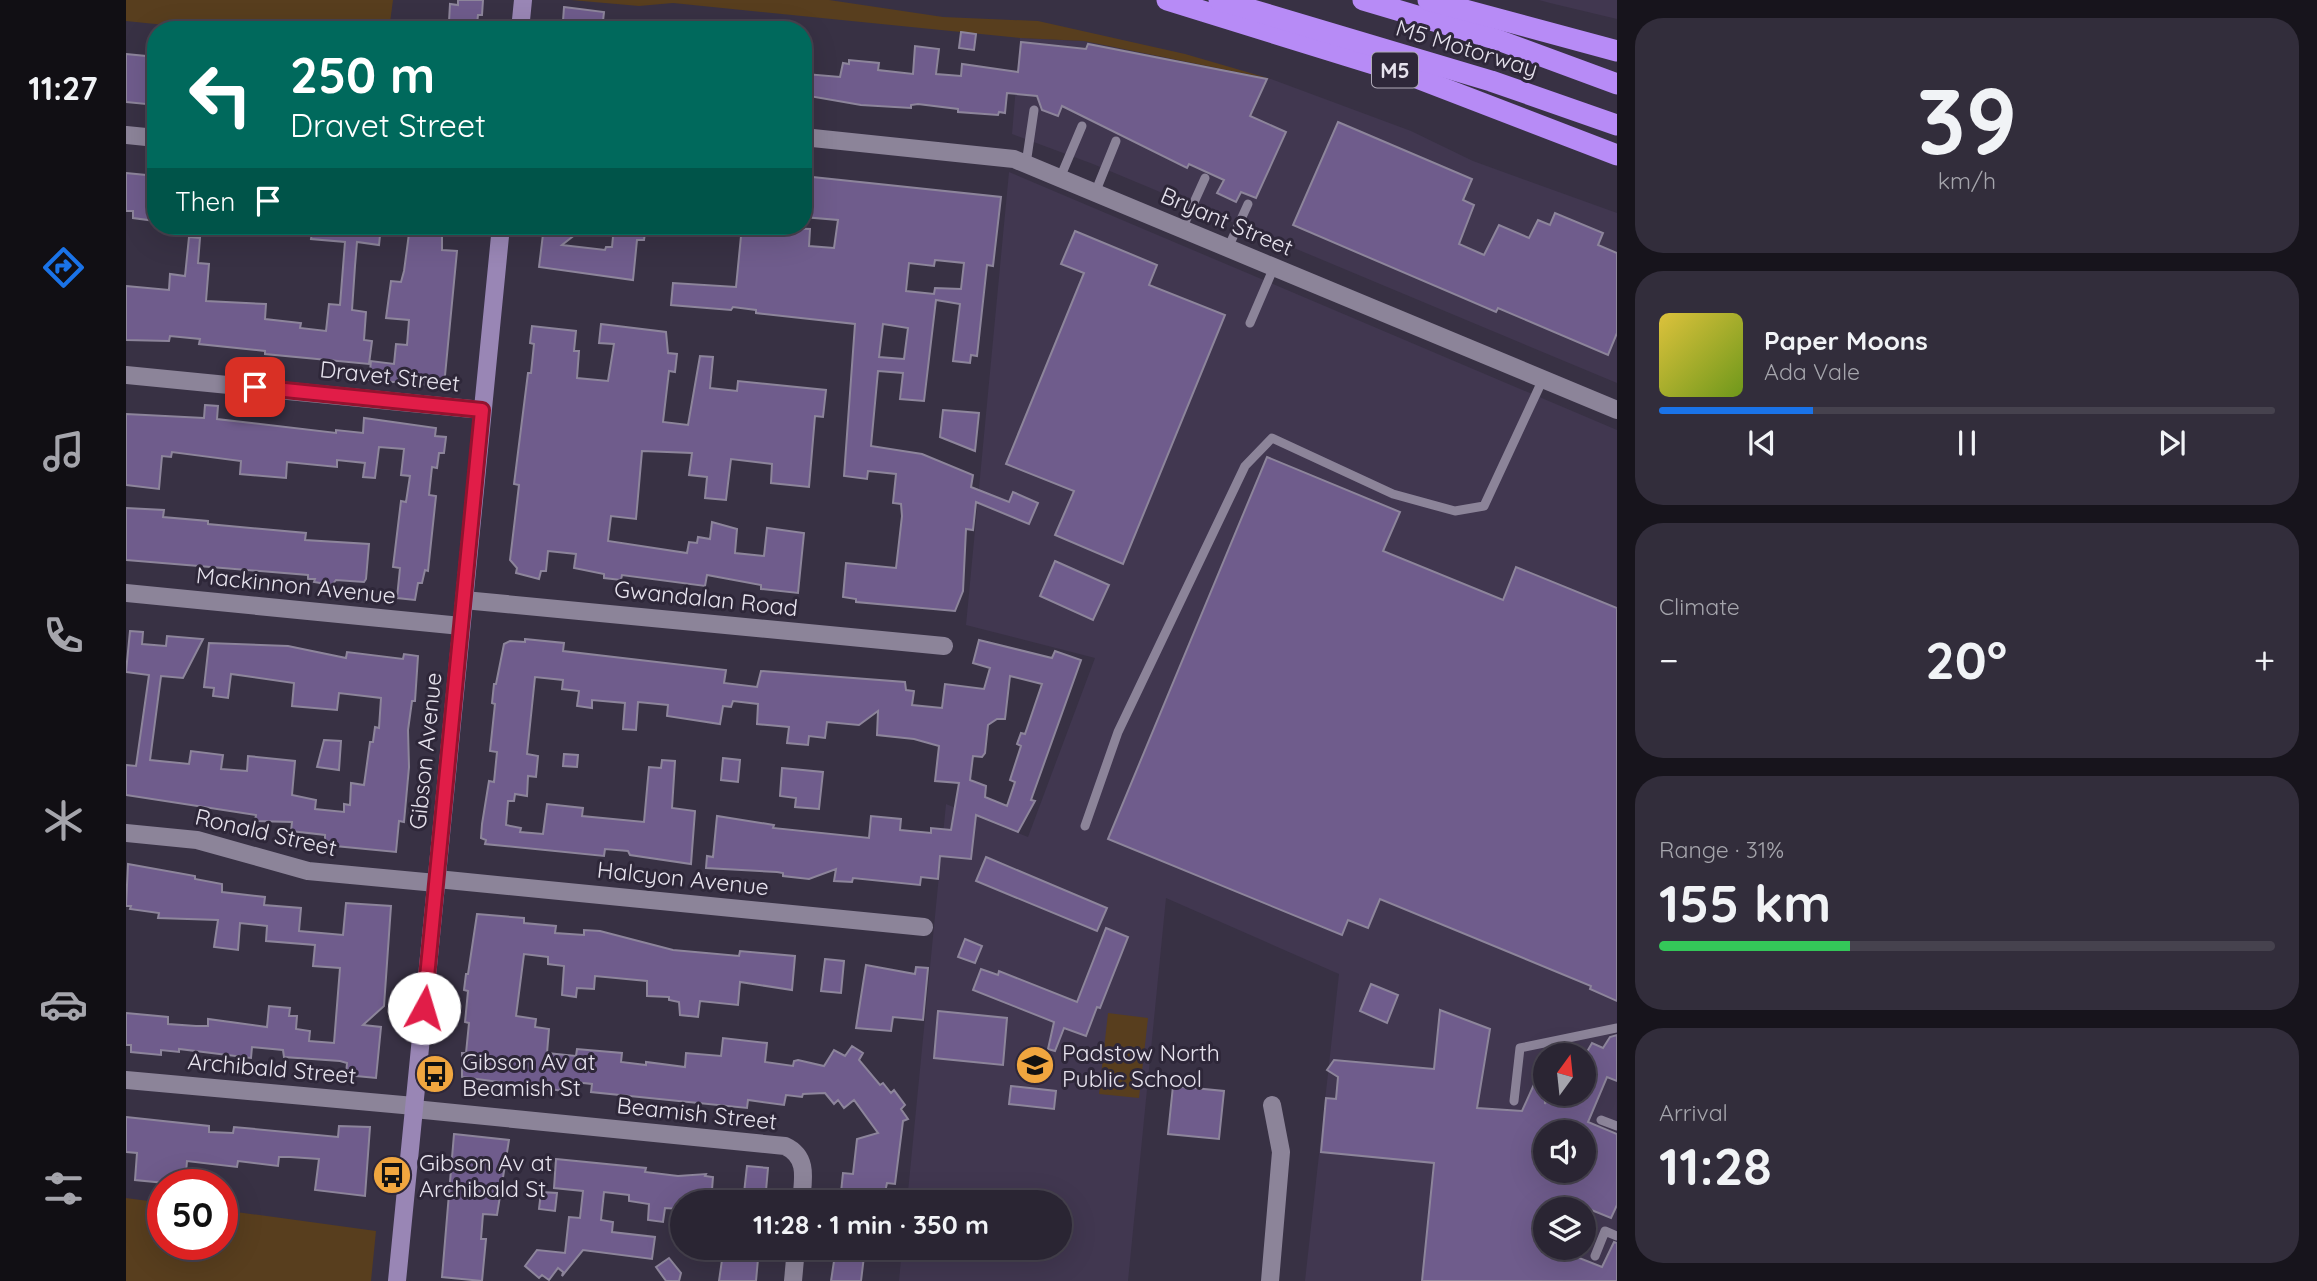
<!DOCTYPE html>
<html lang="en">
<head>
<meta charset="utf-8">
<style>
	body { margin:0; font-family:Quicksand,sans-serif; background:#322d3b; color:#f1f3f6; height:100vh; display:flex; flex-direction:column; font-size:26px; white-space:nowrap }
	* { box-sizing:border-box; margin:0 }
	p { font-size:23px; color:#a5a5ac }
	.icon { flex:none; width:38px; height:38px; fill:none; stroke:currentColor; stroke-width:2; stroke-linecap:round; stroke-linejoin:round }
	.map { position:relative; flex:1; overflow:hidden }
	.sheet { display:flex; flex-direction:column; gap:18px; padding:18px; background:#17141c; width:700px }
	.sheet>* { flex:none }
	.banner { position:absolute; left:21px; top:21px; width:665px; height:214px; border-radius:28px; box-shadow:0 7px 28px #0002,0 0 0 2px #46424e; background:#00695c; color:#fff; overflow:hidden }
	.needle { width:46px; rotate:15deg }
	.tools { position:absolute; left:1407px; top:1043px; display:grid; gap:14px }
	.tools a { display:grid; place-items:center; width:63px; height:63px; border-radius:50%; background:#2a2533; box-shadow:0 7px 28px #0002,0 0 0 2px #46424e; font-size:35px }
	.speed { position:absolute; left:21px; top:1169px; display:flex; gap:14px; font-size:35px; font-weight:700; text-align:center }
	.speed>* { display:grid; place-content:center; width:91px; height:91px; border-radius:50%; background:#2a2533; box-shadow:0 7px 28px #0002,0 0 0 2px #46424e; line-height:1 }
	.speed .limit { border:10px solid #d22; background:#fff; color:#111 }
	.pin { position:absolute; display:grid; place-items:center; width:60px; height:60px; color:#fff; margin:-30px; border-radius:14px; box-shadow:0 4px 10px #0006 }
	.me { position:absolute; width:77px; margin:-38px; rotate:6deg; stroke-linejoin:round; filter:drop-shadow(0 0 5px #0008) }
	.turn { display:flex; align-items:center; gap:24px; height:147px; padding:0 28px; font-size:32px }
	.turn .icon { width:91px; height:91px; stroke-width:2.5 }
	.turn b { display:block; font-size:49px; line-height:60px }
	.then { display:flex; align-items:center; height:66px; padding:0 28px; background:#0003; gap:14px; font-size:26px }
	.big { font-size:52px; font-weight:700; line-height:1.1 }
	.sheet .widget { flex:1; display:flex; flex-direction:column; justify-content:center; gap:10px; min-width:0; padding:0 24px; border-radius:28px; background:#322d3b }
	.sheet .dial { align-items:center; gap:0 }
	.dial b { font-size:91px; line-height:1 }
	.song { display:flex; align-items:center; gap:21px }
	.cover { width:84px; height:84px; border-radius:10px; background:linear-gradient(135deg,hsl(50 70% 55%),hsl(80 70% 35%)) }
	.played { height:7px; border-radius:4px; background:linear-gradient(90deg,#1a73e8 25%,#46424e 25%) }
	.keys { display:flex; justify-content:space-around; direction:ltr }
	.heat { display:flex; justify-content:space-between; align-items:center; font-size:38px; direction:ltr }
	.charge { height:10px; border-radius:5px; background:linear-gradient(90deg,#34c759 31%,#46424e 0) }
	.trip { position:absolute; left:544px; top:1190px; width:402px; height:70px; border-radius:35px; background:#2a2533; box-shadow:0 7px 28px #0002,0 0 0 2px #46424e; font-weight:700; line-height:70px; text-align:center }
	main { display:flex; flex:1; min-height:0 }
	.tabs { display:flex; flex-direction:column; width:126px; justify-content:space-around; align-items:center; background:#110f14; color:#a5a5ac }
	.tabs .icon { width:49px; height:49px }
	.tabs .active { color:#1a73e8 }
	.tabs b { font-size:32px; color:#f1f3f6 }
	.map>svg:first-child { display:block }
	.built { fill:#413750; fill-rule:evenodd }
	.green { fill:#583e1e }
	.building { fill:#6f5c8c; stroke:#8d859b; stroke-width:2; fill-rule:evenodd }
	.lines { fill:none; stroke-linecap:round; stroke-linejoin:round }
	.lane { stroke:#8c8499; stroke-width:9 }
	.street { stroke:#8c8499; stroke-width:18 }
	.secondary { stroke:#9986b5; stroke-width:18 }
	.highway { stroke:#b78bf6; stroke-width:21 }
	.route-casing { stroke:#92132f; stroke-width:18 }
	.route { stroke:#e11d48; stroke-width:12 }
	.labels { text-anchor:middle; dominant-baseline:central; stroke-width:6; stroke-linejoin:round; paint-order:stroke }
	.shield { fill:#2e2739; stroke:#afaab7; stroke-width:2 }
	.shield-label { font-size:21px; font-weight:bold; fill:#e6e2ed }
	.street-label { font-size:23px; fill:#e6e2ed; stroke:#2e2739 }
	.poi-label { font-size:23px; fill:#e6e2ed; stroke:#2e2739; text-anchor:start }
</style>
</head>
<body>
<main>
<nav class="tabs">
<b>11:27</b>
<svg class="icon active" aria-label="directions" viewBox="0 0 24 24"><path d="M12 3l9 9-9 9-9-9zM9 14v-3h6M13 9l2 2-2 2"/></svg>
<svg class="icon" aria-label="music" viewBox="0 0 24 24"><path d="M9 18V5l10-2v13"/><circle cx="6" cy="18" r="3"/><circle cx="16" cy="16" r="3"/></svg>
<svg class="icon" aria-label="phone" viewBox="0 0 24 24"><path d="M5 4h4l2 5-3 2q2 4 5 5l2-3 5 2v4C11 20 4 13 5 4z"/></svg>
<svg class="icon" aria-label="climate" viewBox="0 0 24 24"><path d="M12 3v18M4 7l16 10M4 17L20 7"/></svg>
<svg class="icon" aria-label="car" viewBox="0 0 24 24"><path d="M5 17H2v-5l4-1 3-4h7l3 4 3 1v5h-3M9 17h6M6 11h13"/><circle cx="7" cy="17" r="2"/><circle cx="17" cy="17" r="2"/></svg>
<svg class="icon" aria-label="filters" viewBox="0 0 24 24"><path d="M4 7h16M4 17h16"/><circle cx="9" cy="7" r="2"/><circle cx="15" cy="17" r="2"/></svg>
</nav>
<div class="map">
<svg width="1491" height="1281" viewBox="0 0 1491 1281">
	<rect width="100%" height="100%" fill="#383144"/>
	<g class="built">
		<polygon points="1413,0 1491,0 1491,19 1424,3"/>
		<polygon points="894,38 958,41 1145,79 1285,131 1347,161 1491,213 1491,383 967,164 886,134"/>
		<path d="M883 172 1491 430V1281H1179L1213 974 1040 898 1002 1281H773L776 1248H934V1202H781L820 804 902 837 969 658 840 625ZM1419 1055H1458V1094H1419ZM1419 1132H1458V1171H1419ZM1419 1209H1458V1248H1419Z"/>
	</g>
	<g class="green">
		<polygon points="0,0 267,0 263,30 88,30 0,21"/>
		<polygon points="445,0 703,0 817,17 912,21 1059,54 1145,79 958,41 894,38 547,3 513,6"/>
		<polygon points="982,1013 1022,1018 1013,1098 973,1094"/>
		<polygon points="0,1198 37,1203 37,1244 96,1244 96,1210 250,1231 245,1281 0,1281"/>
	</g>
	<g class="building">
		<polygon points="332,0 357,0 356,15 352,15 351,24 323,22 324,4 332,5"/>
		<polygon points="438,7 478,12 476,30 442,30 442,25 437,21"/>
		<polygon points="835,32 850,34 848,50 833,48"/>
		<polygon points="895,42 960,49 962,44 1141,79 1124,116 1160,132 1130,198 1115,192 1110,202 1091,193 1098,180 1063,164 1061,168 936,106 932,116 916,110 911,96 881,93 879,113 873,112 872,115 832,112 832,109 792,104 785,105 785,108 735,105 683,96 684,91 679,90 680,74 714,77 717,63 723,64 723,60 753,63 752,70 787,74 789,46 813,49 810,74 835,76 836,64 892,72"/>
		<polygon points="0,54 30,57 30,105 0,102"/>
		<polygon points="1212,122 1346,179 1337,200 1348,205 1333,244 1358,255 1373,225 1403,238 1412,220 1424,225 1429,213 1477,233 1472,245 1491,253 1491,333 1482,355 1372,308 1370,312 1167,225"/>
		<polygon points="0,173 30,176 30,221 7,218 7,211 0,211"/>
		<path d="M677 176 875 197 867 266 861 265 851 356 845 355 844 363 827 361 834 304 810 300 798 401 774 399 777 373 752 371 745 446 796 454 847 475 845 487 883 502 887 492 912 503 903 524 850 502 847 530 840 529 837 591 829 611 730 602V599L717 597 720 563 770 568 776 516 775 504 767 503 770 474 742 471 741 479 718 476 729 324 630 313V310L607 307 605 310 545 305 547 283 610 287 616 226 684 229 683 246 708 248 712 220 677 217ZM809 260 838 263 835 289 809 288 808 294 780 291 783 263 808 266ZM757 324 782 328 778 359 753 357Z"/>
		<polygon points="187,226 255,226 253,245 231,242 229,266 226,310 240,312 238,340 246,341 243,364 139,354 139,351 73,344 74,339 44,336 43,341 0,340 0,286 43,290 44,274 59,276 63,237 74,238 72,263 83,264 80,301 140,304 139,319 175,323 174,328 200,331 203,304 214,305 219,242 185,239"/>
		<polygon points="284,226 316,226 316,250 331,251 318,386 243,380 245,361 268,364 270,344 281,345 283,320 260,318 265,281 275,282 278,271"/>
		<polygon points="418,226 460,226 436,245 479,250 480,247 486,247 488,226 520,226 518,240 511,240 507,280 413,267"/>
		<polygon points="949,231 1031,265 1023,285 1099,315 997,564 929,535 948,491 880,464 958,273 935,264"/>
		<polygon points="475,324 540,332 542,353 551,354 549,372 543,371 537,422 562,425 574,356 587,357 584,388 611,391 612,381 700,390 697,417 689,416 683,487 645,483 646,464 605,459 600,500 579,498 581,477 563,475 566,453 516,451 510,519 485,516 482,541 561,553 563,542 571,543 572,537 584,539 586,522 611,529 609,553 638,556 641,528 678,533 672,593 635,589 635,585 581,575 579,586 496,575 495,580 478,578 478,574 448,568 450,554 422,551 420,571 415,571 413,579 390,573 391,568 384,560 393,485 388,484 402,373 405,373 408,344 404,343 406,326 450,331 448,351 453,351 451,378 482,381 488,344 473,343"/>
		<polygon points="79,405 92,406 91,419 210,433 210,430 237,433 238,418 310,428 309,436 320,437 318,453 313,453 311,468 306,467 303,495 310,496 302,571 299,570 296,583 292,583 289,600 271,598 274,568 267,567 275,501 280,502 284,476 275,475 278,449 253,447 249,478 237,477 239,463 211,460 211,467 161,462 160,478 114,474 115,461 46,452 45,457 36,456 33,489 0,485 0,414 78,418"/>
		<polygon points="817,410 853,413 849,451 814,437"/>
		<polygon points="1141,457 1274,512 1257,551 1377,600 1390,567 1491,608 1491,1001 1464,989 1465,986 1254,899 1242,928 1222,920 1216,935 982,839"/>
		<polygon points="0,508 38,510 37,517 82,521 82,524 180,533 179,540 243,544 240,579 238,582 210,580 206,585 188,582 189,579 182,579 182,575 0,560"/>
		<polygon points="929,561 983,585 967,620 914,596"/>
		<polygon points="4,631 17,632 16,644 40,646 41,636 77,639 57,678 35,676 24,760 63,764 65,751 97,755 95,769 121,771 122,756 169,761 166,795 190,800 189,809 218,812 218,804 224,805 225,783 238,785 244,742 247,742 249,727 253,728 255,698 213,693 211,710 166,706 168,683 105,674 102,698 87,696 88,688 78,687 83,643 162,646 220,658 221,652 277,659 278,654 292,656 289,701 286,701 282,730 283,767 278,822 273,821 270,852 199,845 199,835 165,831 166,822 129,821 130,815 0,795 0,765 10,766 23,675 0,672"/>
		<path d="M399 639 438 643 437 651 600 670 598 683 631 687 635 671 779 682 780 690 788 691 786 705 816 708 819 684 858 689 864 668 847 663 853 640 926 658 929 651 955 660 905 800 909 801 892 832 850 815 845 859 814 856 812 879 795 877 794 885 727 878 726 882 708 881 710 869 683 879 657 876V873L651 872 580 868 581 856 587 857 591 816 648 825 647 828 743 838 745 816 775 819 774 830 805 833V828L825 830 833 783 809 781 813 746 788 739 751 735 752 711 733 725 701 722 699 738 683 736 682 745 661 743 663 727 631 724 632 704 607 701 605 707 597 706 594 724 541 716 542 705 512 702 510 730 497 729 499 703 466 700V708L451 706 453 691 436 689 437 680 409 677 401 754 412 756 410 777 402 776 401 796 389 794 388 801H382L380 825 395 828 394 832 417 834 421 804 457 808 456 816 518 822 523 767 535 768 536 760 549 761 546 808 569 811 565 864 504 855 502 851 479 849 478 856 359 844 360 840 355 838 356 824 363 781 368 782 371 752 364 751 369 704 366 703 368 684H370L378 644 384 641 399 642ZM884 676 916 684 899 734 895 733 891 744 895 746 884 780 889 782 881 806 859 797 860 786 844 780 847 756 856 757 859 753 862 725 871 719H879Z"/>
		<polygon points="198,740 215,741 213,770 191,767"/>
		<polygon points="438,754 452,755 451,767 437,766"/>
		<polygon points="597,758 614,760 612,782 595,780"/>
		<polygon points="656,768 697,772 693,809 669,807 670,798 654,796"/>
		<polygon points="860,857 981,908 971,931 850,881"/>
		<polygon points="2,864 69,876 69,879 96,884 96,892 139,897 138,905 175,908 173,931 217,935 220,903 265,906 258,1006 237,1025 255,1027 250,1078 220,1075 221,1063 214,1061 158,1057 157,1050 126,1047 125,1058 53,1049 53,1052 35,1050 35,1055 5,1052 5,1045 0,1045 0,1013 42,1017 42,1024 70,1026 82,1026 82,1019 141,1027 143,1006 164,1008 163,1016 171,1016 170,1029 184,1031 183,1041 208,1043 214,968 187,966 189,945 140,941 141,926 114,923 112,950 88,947 92,920 32,918 33,913 4,909 5,906 0,906"/>
		<polygon points="351,914 398,918 398,923 430,926 429,933 458,935 458,930 474,931 547,950 613,956 614,951 669,956 666,990 614,982 612,1005 574,1001 572,1017 554,1015 553,1002 543,1000 543,997 521,996 521,981 469,976 468,989 451,988 450,997 436,995 438,966 422,964 422,957 398,954 390,1016 410,1019 409,1027 423,1029 421,1053 450,1056 451,1049 496,1053 495,1062 520,1065 520,1062 559,1067 560,1053 595,1056 597,1038 641,1043 639,1062 667,1066 668,1061 672,1060 698,1066 708,1050 719,1056 726,1046 737,1053 733,1060 754,1085 757,1083 765,1093 768,1090 779,1105 775,1109 782,1119 777,1121 769,1184 761,1183 757,1202 714,1202 717,1173 727,1174 731,1139 752,1133 728,1100 718,1108 712,1100 708,1104 699,1093 677,1094 676,1097 660,1095 658,1105 622,1100 621,1108 465,1092 466,1084 439,1081 438,1091 336,1077 336,1053 340,1053 343,1023 339,1022 342,991 338,990 340,974 342,974"/>
		<polygon points="980,928 1002,937 974,1008 971,1007 960,1036 938,1028 929,1051 922,1049 928,1022 847,990 855,969 872,975 873,971 951,1002"/>
		<polygon points="839,939 856,946 849,963 832,957"/>
		<polygon points="699,959 718,961 715,993 695,991"/>
		<polygon points="740,965 789,974 790,967 802,968 797,1020 767,1017 765,1031 730,1028"/>
		<polygon points="1245,984 1272,995 1261,1023 1234,1011"/>
		<path d="M1314 1010 1364 1029 1351 1108 1396 1111 1419 1060V1104L1423 1094H1458V1057L1466 1043 1477 1048 1484 1037 1491 1035V1081L1481 1077 1462 1122 1491 1134V1205L1485 1218 1463 1209H1419V1248H1446L1443 1254 1476 1267 1488 1242 1491 1243V1281H1296L1308 1163 1195 1152 1200 1098 1210 1099 1212 1077 1201 1070 1208 1060 1308 1069ZM1419 1132H1458V1171H1419Z"/>
		<polygon points="812,1011 881,1018 877,1065 808,1058"/>
		<polygon points="885,1086 930,1091 928,1109 883,1104"/>
		<polygon points="1047,1086 1098,1091 1093,1139 1042,1134"/>
		<polygon points="0,1117 83,1126 83,1132 107,1133 108,1127 212,1137 213,1126 244,1127 239,1196 189,1190 193,1159 164,1157 153,1157 152,1166 112,1161 111,1167 61,1161 59,1185 9,1180 11,1153 0,1152"/>
		<polygon points="328,1134 383,1140 371,1215 357,1214 355,1239 360,1239 356,1281 316,1277"/>
		<polygon points="430,1159 520,1168 519,1172 552,1176 580,1174 579,1176 587,1177 585,1202 553,1202 553,1209 539,1208 537,1222 522,1220 523,1204 503,1201 503,1195 478,1192 475,1220 487,1222 486,1232 529,1237 526,1259 457,1250 436,1276 437,1272 432,1268 423,1280 416,1275 413,1278 399,1266 411,1250 439,1253 443,1217 454,1218 457,1191 428,1188"/>
		<polygon points="621,1166 642,1168 639,1202 617,1202"/>
		<polygon points="415,1192 431,1193 429,1211 413,1209"/>
		<polygon points="589,1248 633,1248 630,1281 593,1281 596,1260 575,1258"/>
		<polygon points="710,1248 739,1248 735,1281 705,1281"/>
		<polygon points="543,1258 555,1273 553,1281 540,1281 530,1267"/>
	</g>
	<g class="lines">
		<g class="lane">
			<polyline points="900,164 908,110"/>
			<polyline points="934,178 956,126"/>
			<polyline points="969,193 990,141"/>
			<polyline points="1056,229 1079,178"/>
			<polyline points="1102,248 1122,204"/>
			<polyline points="1124,323 1148,267"/>
			<polyline points="959,826 992,732 1119,466 1146,438 1267,494 1329,511 1358,506 1417,379"/>
			<polyline points="1388,1101 1394,1048 1491,1028"/>
			<polyline points="1475,1120 1491,1126"/>
			<polyline points="1469,1256 1479,1231 1491,1236"/>
		</g>
		<g class="street">
			<polyline points="0,135 30,138"/>
			<polyline points="677,137 888,159 1491,410"/>
			<polyline points="0,375 356,410"/>
			<polyline points="0,593 335,626"/>
			<polyline points="338,600 818,646"/>
			<polyline points="0,833 71,840 182,871 310,883"/>
			<polyline points="311,879 798,927"/>
			<polyline points="0,1080 288,1106"/>
			<path d="M288 1109 659 1146C683 1157 677 1180 675 1202"/>
			<polyline points="667,1281 670,1248"/>
			<polyline points="1144,1281 1155,1152 1146,1105"/>
		</g>
		<g class="secondary">
			<polyline points="394,30 397,0"/>
			<polyline points="271,1281 375,226"/>
		</g>
		<g class="highway">
			<polyline points="1041,0 1283,75 1491,155"/>
			<polyline points="1093,0 1365,81 1491,125"/>
			<polyline points="1237,0 1372,40 1491,84"/>
			<polyline points="1302,0 1491,51"/>
		</g>
	</g>
	<g class="lines">
		<g class="route-casing">
			<polyline id="route" points="129,387 356,410 298,1008"/>
		</g>
		<use href="#route" class="route"/>
	</g>
	<defs>
		<g id="school-disc" transform="scale(2.0125)"><circle r="9.5" fill="#f0a63f" stroke="#2e2739"/><path d="M0-5L7-2L0 1L-7-2ZM-4 1L0 2.5L4 1V4Q0 6-4 4Z" fill="#111"/></g>
		<g id="bus-disc" transform="scale(2.0125)"><circle r="9.5" fill="#f0a63f" stroke="#2e2739"/><path d="M-5-6H5V4H4V6H2V4H-2V6H-4V4H-5ZM-3.5-4V0h7V-4ZM-3.5 1.2v1.5H-2V1.2ZM2 1.2v1.5H3.5V1.2Z" fill="#111"/></g>
	</defs>
	<g fill-rule="evenodd">
		<use href="#school-disc" x="909" y="1065"/>
		<use href="#bus-disc" x="309" y="1074"/>
		<use href="#bus-disc" x="266" y="1175"/>
	</g>
	<g class="labels">
		<rect class="shield" x="1246" y="52.5" width="46" height="35" rx="5"/>
		<g class="shield-label">
			<text x="1269" y="70">M5</text>
		</g>
		<g class="street-label">
			<text transform="translate(1341 48) rotate(17)">M5 Motorway</text>
			<text transform="translate(1101 221) rotate(23)">Bryant Street</text>
			<text transform="translate(264 376) rotate(6)">Dravet Street</text>
			<text transform="translate(170 585) rotate(6)">Mackinnon Avenue</text>
			<text transform="translate(580 598) rotate(6)">Gwandalan Road</text>
			<text transform="translate(299 751) rotate(-84)">Gibson Avenue</text>
			<text transform="translate(140 832) rotate(13)">Ronald Street</text>
			<text transform="translate(557 878) rotate(6)">Halcyon Avenue</text>
			<text transform="translate(146 1068) rotate(5)">Archibald Street</text>
			<text transform="translate(571 1113) rotate(6)">Beamish Street</text>
		</g>
		<g class="poi-label">
			<text x="936" y="1052">Padstow North<tspan x="936" dy="26">Public School</tspan></text>
			<text x="336" y="1061">Gibson Av at<tspan x="336" dy="26">Beamish St</tspan></text>
			<text x="293" y="1162">Gibson Av at<tspan x="293" dy="26">Archibald St</tspan></text>
		</g>
	</g>
</svg>
<div class="tools">
<a><svg class="needle" viewBox="-14 -14 28 28"><path d="M0-13l5 13h-10z" fill="#e53935"/><path d="M0 13l5-13h-10z" fill="#a5a5ac"/></svg></a>
<a><svg class="icon" aria-label="sound" viewBox="0 0 24 24"><path d="M4 9h4l5-4v14l-5-4H4zM17 9q2 3 0 6"/></svg></a>
<a><svg class="icon" aria-label="layers" viewBox="0 0 24 24"><path d="M12 4l9 5-9 5-9-5zM3 14l9 5 9-5"/></svg></a>
</div>
<div class="speed"><div class="limit">50</div></div>
<div class="pin" style="left:129px;top:387px;background:#d93025"><svg class="icon" aria-label="arrive" viewBox="0 0 24 24"><path d="M6 21V4h12l-3 4 3 4H6"/></svg></div>
<svg class="me" style="left:298px;top:1008px" viewBox="-20 -20 40 40"><circle r="19" fill="#fff"/><path d="M0-13L10 11 0 6-10 11z" fill="#e11d48"/></svg>
<div class="trip">11:28 · 1 min · 350 m</div>
<div class="banner">
<div class="turn"><svg class="icon" aria-label="left" viewBox="0 0 24 24"><path d="M17 20v-9H6M10 6l-5 5 5 5"/></svg><div><b>250 m</b>Dravet Street</div></div>
<div class="then">Then<svg class="icon" aria-label="arrive" viewBox="0 0 24 24"><path d="M6 21V4h12l-3 4 3 4H6"/></svg></div>
</div>
</div>
<section class="sheet">
<div class="widget dial"><b>39</b><p>km/h</p></div>
<div class="widget">
<div class="song"><i class="cover"></i><div><b>Paper Moons</b><p>Ada Vale</p></div></div>
<div class="played"></div>
<div class="keys"><svg class="icon" aria-label="previous" viewBox="0 0 24 24"><path d="M18 5L8 12l10 7zM5 5v14"/></svg><svg class="icon" aria-label="pause" viewBox="0 0 24 24"><path d="M8 5v14M16 5v14"/></svg><svg class="icon" aria-label="next" viewBox="0 0 24 24"><path d="M6 5l10 7-10 7zM19 5v14"/></svg></div>
</div>
<div class="widget"><p>Climate</p>
<div class="heat"><a>−</a><b class="big">20°</b><a>+</a></div>
</div>
<div class="widget"><p>Range · 31%</p><b class="big">155 km</b><div class="charge"></div></div>
<div class="widget"><p>Arrival</p><b class="big">11:28</b></div>
</section>
</main>
</body>
</html>
